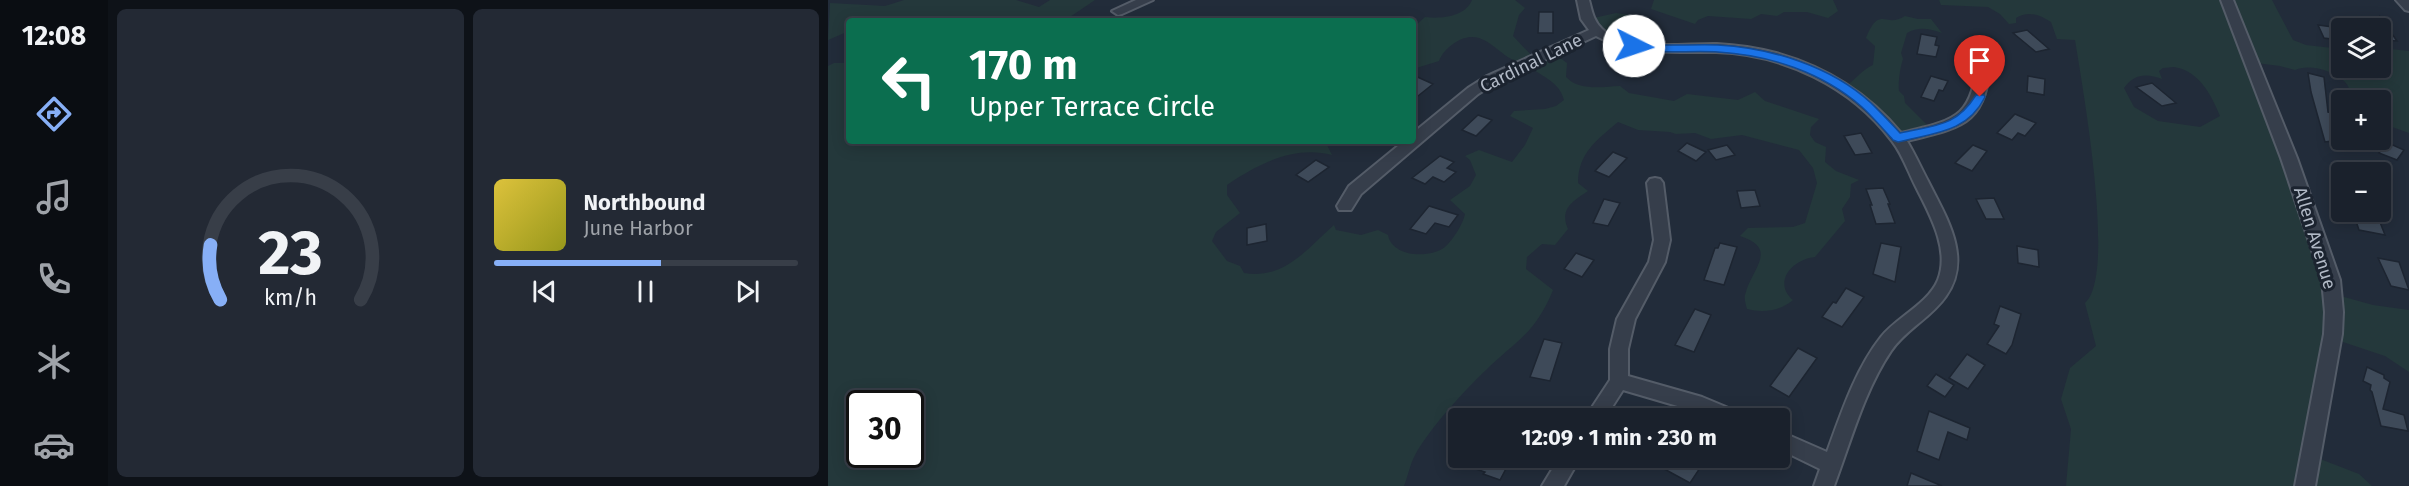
<!DOCTYPE html>
<html lang="en">
<head>
<meta charset="utf-8">
<style>
	body { margin:0; font-family:"Fira Sans",sans-serif; background:#232934; color:#f1f3f6; height:100vh; display:flex; flex-direction:column; font-size:22px; white-space:nowrap }
	* { box-sizing:border-box; margin:0 }
	p { font-size:20px; color:#9fa3a9 }
	.icon { flex:none; width:33px; height:33px; fill:none; stroke:currentColor; stroke-width:2; stroke-linecap:round; stroke-linejoin:round }
	.map { position:relative; flex:1; overflow:hidden }
	.sheet { display:flex; flex-direction:column; gap:9px; padding:9px; background:#0e1218; width:720px }
	.sheet>* { flex:none }
	.banner { position:absolute; left:18px; top:18px; width:570px; height:126px; border-radius:6px; box-shadow:0 3px 15px #0003,0 0 0 2px #383e48; background:#0b6e4f; color:#fff; overflow:hidden }
	.buttons { position:absolute; left:1503px; top:18px; display:grid; gap:12px }
	.buttons a { display:grid; place-items:center; width:60px; height:60px; border-radius:6px; background:#1a212c; box-shadow:0 3px 15px #0003,0 0 0 2px #383e48; font-size:30px }
	.speed { position:absolute; left:18px; top:390px; display:flex; gap:12px; font-size:30px; font-weight:700; text-align:center }
	.speed>* { display:grid; place-content:center; width:78px; height:78px; border-radius:50%; background:#1a212c; box-shadow:0 3px 15px #0003,0 0 0 2px #383e48; line-height:1 }
	.speed .limit { border:3px solid #111; border-radius:9px; background:#fff; color:#111 }
	.pin { position:absolute; display:grid; place-items:center; width:51px; height:51px; color:#fff; margin:-62px -26px; border-radius:50% 50% 50% 0; rotate:-45deg; box-shadow:0 0 6px #0007 }
	.pin .icon { rotate:45deg }
	.me { position:absolute; width:66px; margin:-33px; rotate:94deg; stroke-linejoin:round; filter:drop-shadow(0 0 4px #0008) }
	.turn { display:flex; align-items:center; gap:21px; height:126px; padding:0 24px; font-size:27px }
	.turn .icon { width:78px; height:78px; stroke-width:2.5 }
	.turn b { display:block; font-size:42px; line-height:51px }
	.sheet .card { flex:1; display:flex; flex-direction:column; justify-content:center; gap:9px; min-width:0; padding:0 21px; border-radius:9px; background:#232934 }
	.sheet .dial { align-items:center; gap:0 }
	.dial svg { height:156px; overflow:visible; fill:none; stroke:#383e48; stroke-width:7; stroke-linecap:round; text-anchor:middle }
	.dial text { fill:#f1f3f6; stroke:none }
	.song { display:flex; align-items:center; gap:18px }
	.cover { width:72px; height:72px; border-radius:9px; background:linear-gradient(135deg,hsl(50 70% 55%),hsl(60 70% 35%)) }
	.played { height:6px; border-radius:3px; background:linear-gradient(90deg,#87aff6 55%,#383e48 55%) }
	.keys { display:flex; justify-content:space-around; direction:ltr }
	.sheet .tiles { flex:1; display:grid; gap:9px; grid-template-columns:repeat(2,1fr) }
	.trip { position:absolute; left:620px; top:408px; width:342px; height:60px; border-radius:6px; background:#1a212c; box-shadow:0 3px 15px #0003,0 0 0 2px #383e48; font-weight:700; line-height:60px; text-align:center }
	main { display:flex; flex:1; min-height:0 }
	.menu { display:flex; flex-direction:column; width:108px; justify-content:space-around; align-items:center; background:#0a0d12; color:#9fa3a9 }
	.menu .icon { width:42px; height:42px }
	.menu .active { color:#87aff6 }
	.menu b { font-size:27px; color:#f1f3f6 }
	.map>svg:first-child { display:block }
	.green { fill:#24383b; fill-rule:evenodd }
	.building { fill:#3e4a59; stroke:#1d2531; stroke-width:1.5 }
	.lines { fill:none; stroke-linecap:round; stroke-linejoin:round }
	.minor-casing { stroke:#545c68; stroke-width:4 }
	.minor { fill:#363e4b; fill-rule:evenodd }
	.route { fill:#1a73e8; stroke:#114b97; stroke-width:1.5 }
	.labels { text-anchor:middle; dominant-baseline:central; stroke-width:6; stroke-linejoin:round; paint-order:stroke }
	.street-label { font-size:18px; fill:#b1b9c6; stroke:#1b232f }
</style>
</head>
<body>
<main>
<nav class="menu">
<b>12:08</b>
<svg class="icon active" aria-label="directions" viewBox="0 0 24 24"><path d="M12 3l9 9-9 9-9-9zM9 14v-3h6M13 9l2 2-2 2"/></svg>
<svg class="icon" aria-label="music" viewBox="0 0 24 24"><path d="M9 18V5l10-2v13"/><circle cx="6" cy="18" r="3"/><circle cx="16" cy="16" r="3"/></svg>
<svg class="icon" aria-label="phone" viewBox="0 0 24 24"><path d="M5 4h4l2 5-3 2q2 4 5 5l2-3 5 2v4C11 20 4 13 5 4z"/></svg>
<svg class="icon" aria-label="climate" viewBox="0 0 24 24"><path d="M12 3v18M4 7l16 10M4 17L20 7"/></svg>
<svg class="icon" aria-label="car" viewBox="0 0 24 24"><path d="M5 17H2v-5l4-1 3-4h7l3 4 3 1v5h-3M9 17h6M6 11h13"/><circle cx="7" cy="17" r="2"/><circle cx="17" cy="17" r="2"/></svg>
</nav>
<section class="sheet">
<div class="tiles">
<div class="card dial"><svg viewBox="0 0 100 80">
<path d="M14 69A42 42 0 1 1 86 69"/>
<path d="M14 69A42 42 0 0 1 9 41" stroke="#87aff6"/>
<text x="50" y="56" font-size="32" font-weight="700">23</text>
<text x="50" y="72" font-size="11">km/h</text>
</svg></div>
<div class="card">
<div class="song"><i class="cover"></i><div><b>Northbound</b><p>June Harbor</p></div></div>
<div class="played"></div>
<div class="keys"><svg class="icon" aria-label="previous" viewBox="0 0 24 24"><path d="M18 5L8 12l10 7zM5 5v14"/></svg><svg class="icon" aria-label="pause" viewBox="0 0 24 24"><path d="M8 5v14M16 5v14"/></svg><svg class="icon" aria-label="next" viewBox="0 0 24 24"><path d="M6 5l10 7-10 7zM19 5v14"/></svg></div>
</div>
</div>
</section>
<div class="map">
<svg width="1581" height="486" viewBox="0 0 1581 486">
	<rect width="100%" height="100%" fill="#222c3a"/>
	<g class="green">
		<polygon points="76,0 188,0 211,7 222,0 267,0 236,21 21,21 21,31 0,40 2,3 57,6"/>
		<path d="M644 0H687L697 8 691 15 685 36 704 56 724 52 739 63 738 77C751 91 774 87 792 86L801 93 846 101 859 94 910 100 927 92 937 101 991 119 983 127 982 135 987 142 998 147 997 162 1008 171 1031 180 1023 184 1022 197 1014 209 1017 221 987 257C965 259 944 282 965 300 952 311 935 313 919 309 918 305 916 299 917 295 923 269 952 249 912 236L920 228 965 227 977 223 989 183 985 168 971 150 914 135 883 139 867 133 848 134 842 132 810 130 790 122C769 140 750 153 750 183L760 191C745 201 731 209 740 229L727 245 714 244 699 257 698 269 725 290C707 334 689 340 658 370 635 392 602 428 587 455 582 464 580 476 576 486H0V66L6 63H21V141H497L504 155C467 145 429 164 399 185V195L412 213 388 232 384 241 399 261 412 266 416 273C456 280 479 249 506 225L508 230 533 235 550 230 560 235C564 257 601 259 617 247 625 240 635 224 637 214L622 200 642 186 648 175 642 160 637 156 651 150 684 162 697 145 705 128 682 116 686 111 717 109 728 106 736 100C731 80 711 76 697 63 671 63 658 21 625 44 619 48 613 55 611 61L585 69V28L597 17C613 19 637 17 644 0ZM32 404H82V454H32Z"/>
		<polygon points="826,0 1005,0 1010,11 1000,18 979,12 956,12 949,16 933,14 923,19 880,16 870,20 867,24 823,9"/>
		<path d="M1111 0H1444L1465 40 1478 45 1513 49 1514 68H1552L1553 48 1581 51V133L1553 123 1552 100H1521C1521 96 1522 89 1520 86 1512 71 1480 63 1467 70L1452 66 1428 63 1509 295 1545 305 1581 310V372L1557 356 1512 341 1487 457 1531 474 1544 486H1238L1243 429 1233 399 1242 368 1268 346 1257 303C1289 276 1254 84 1247 40L1229 39 1223 22C1212 15 1200 10 1188 18V23L1181 24 1172 14 1160 7 1113 5ZM1346 67C1371 71 1383 94 1392 116L1372 127 1330 121 1306 107 1296 88C1306 74 1318 73 1334 79L1331 71 1335 68Z"/>
		<path d="M788 13 803 15 809 20C804 31 794 33 783 37L761 19Z"/>
		<path d="M1077 16 1090 19H1103L1114 33C1102 29 1091 26 1079 33L1073 53 1075 59C1072 68 1070 82 1071 91L1076 96 1077 103 1099 125 1066 133 1017 87C1027 80 1034 70 1045 65L1047 46 1038 38C1052 4 1057 29 1077 16Z"/>
	</g>
	<g class="building">
		<polygon points="711,12 725,12 725,33 710,33"/>
		<polygon points="1552,17 1569,41 1552,40"/>
		<polygon points="1490,25 1505,27 1511,40 1496,38"/>
		<polygon points="1199,30 1221,49 1208,52 1185,33"/>
		<polygon points="1093,34 1109,37 1107,45 1111,46 1108,57 1089,54"/>
		<polygon points="1480,73 1496,77 1500,112 1505,113 1509,126 1502,125 1504,141 1497,142 1483,92"/>
		<polygon points="585,75 605,84 585,100"/>
		<polygon points="1103,76 1120,81 1115,91 1111,90 1106,101 1093,97"/>
		<polygon points="1200,76 1217,79 1216,95 1199,92"/>
		<polygon points="1324,83 1348,103 1334,106 1308,87"/>
		<polygon points="1187,114 1208,123 1197,136 1190,133 1184,140 1169,133"/>
		<polygon points="650,115 664,120 648,136 634,130"/>
		<polygon points="1033,133 1044,153 1027,155 1016,136"/>
		<polygon points="1558,142 1576,150 1569,160 1551,153"/>
		<polygon points="859,143 878,152 868,161 850,151"/>
		<polygon points="899,145 907,155 888,160 880,150"/>
		<polygon points="1145,145 1159,151 1144,171 1127,163"/>
		<polygon points="785,152 799,158 781,177 767,171"/>
		<polygon points="612,156 626,162 619,168 628,172 616,182 605,177 597,184 584,178"/>
		<polygon points="488,160 501,167 480,182 468,175"/>
		<polygon points="1055,188 1062,204 1060,204 1067,223 1048,224 1042,205 1044,205 1038,189"/>
		<polygon points="927,190 932,206 913,208 909,191"/>
		<polygon points="1166,198 1176,219 1158,219 1148,199"/>
		<polygon points="776,199 792,203 780,226 765,223"/>
		<polygon points="601,206 630,215 621,227 607,223 598,234 582,229"/>
		<polygon points="1525,212 1548,212 1557,235 1531,230"/>
		<polygon points="438,224 439,241 419,245 419,228"/>
		<polygon points="892,243 909,247 896,285 876,280 887,248 890,248"/>
		<polygon points="1053,243 1073,247 1067,282 1045,274"/>
		<polygon points="1189,246 1210,250 1211,267 1190,263"/>
		<polygon points="748,253 766,260 754,277 736,269"/>
		<polygon points="1550,258 1571,262 1581,290 1563,286"/>
		<polygon points="1018,288 1036,297 1014,327 994,317 1005,302 1008,303"/>
		<polygon points="1172,306 1193,314 1184,345 1178,354 1159,344 1171,326 1166,324"/>
		<polygon points="867,309 883,315 866,352 847,345"/>
		<polygon points="716,339 734,343 722,381 702,377"/>
		<polygon points="970,348 989,358 961,397 942,386"/>
		<polygon points="1139,354 1157,365 1140,389 1121,378"/>
		<polygon points="1539,367 1556,375 1556,378 1562,382 1555,409 1576,415 1580,431 1553,426 1544,392 1542,390 1543,385 1535,381"/>
		<polygon points="1108,374 1126,385 1117,397 1099,386"/>
		<polygon points="1101,411 1142,428 1139,440 1120,432 1111,460 1089,451"/>
		<polygon points="622,458 677,458 675,461 681,463 672,480 655,474 657,472 621,460"/>
		<polygon points="816,458 874,458 869,466 872,468 862,483"/>
		<polygon points="1083,473 1114,486 1079,486"/>
	</g>
	<g class="lines">
		<g class="minor-casing">
			<g id="minor">
				<polygon points="308,0 325,0 294,14 290,15 284,11"/>
				<path d="M749 0H761C764 11 765 20 774 29 799 53 857 43 889 44 909 45 929 48 948 53 998 67 1040 93 1073 133 1131 119 1144 118 1150 55L1157 51 1164 55C1157 123 1141 126 1079 141 1087 154 1093 168 1100 181 1118 217 1145 258 1118 296 1103 318 1078 329 1063 351 1036 391 1023 441 1006 486H986L992 469 951 449V431L999 452C1013 414 1027 370 1053 337 1069 317 1100 304 1110 280 1122 250 1102 215 1089 189 1081 174 1075 155 1064 141 1023 86 955 54 888 52 846 51 806 57 768 36L669 82 650 94 533 194 523 210H511L509 206 521 186 576 141H585V133L640 88 659 76 761 30 753 19Z"/>
				<polygon points="1393,0 1405,0 1469,158 1512,280 1515,312 1514,334 1487,486 1467,486 1496,334 1497,312 1494,280 1453,158"/>
				<polygon points="1568,0 1581,0 1581,11 1577,10"/>
				<polygon points="827,178 832,179 835,183 842,240 837,262 807,319 800,349 800,376 874,397 910,412 913,418 884,418 870,412 795,390 777,418 757,418 782,380 782,349 789,319 821,262 826,240 819,183 822,179"/>
				<polygon points="731,458 752,458 736,486 714,486"/>
			</g>
		</g>
		<use href="#minor" class="minor"/>
	</g>
	<path class="route" d="M806 43C834 47 862 44 890 45 943 48 1003 66 1043 103 1053 113 1063 123 1072 133 1107 125 1128 127 1148 95H1156L1157 97C1139 133 1105 133 1070 142L1065 140C1055 129 1045 117 1034 107 994 72 941 55 890 52 861 50 831 55 803 48V44Z"/>
	<g class="labels">
		<g class="street-label">
			<text transform="translate(703 63) rotate(-26)">Cardinal Lane</text>
			<text transform="translate(1487 238) rotate(73)">Allen Avenue</text>
		</g>
	</g>
</svg>
<div class="buttons">
<a><svg class="icon" aria-label="layers" viewBox="0 0 24 24"><path d="M12 4l9 5-9 5-9-5zM3 14l9 5 9-5"/></svg></a>
<a>+</a>
<a>−</a>
</div>
<div class="speed"><div class="limit">30</div></div>
<div class="pin" style="left:1152px;top:97px;background:#d93025"><svg class="icon" aria-label="arrive" viewBox="0 0 24 24"><path d="M6 21V4h12l-3 4 3 4H6"/></svg></div>
<svg class="me" style="left:806px;top:46px" viewBox="-20 -20 40 40"><circle r="19" fill="#fff"/><path d="M0-13L10 11 0 6-10 11z" fill="#1a73e8"/></svg>
<div class="trip">12:09 · 1 min · 230 m</div>
<div class="banner">
<div class="turn"><svg class="icon" aria-label="left" viewBox="0 0 24 24"><path d="M17 20v-9H6M10 6l-5 5 5 5"/></svg><div><b>170 m</b>Upper Terrace Circle</div></div>
</div>
</div>
</main>
</body>
</html>
